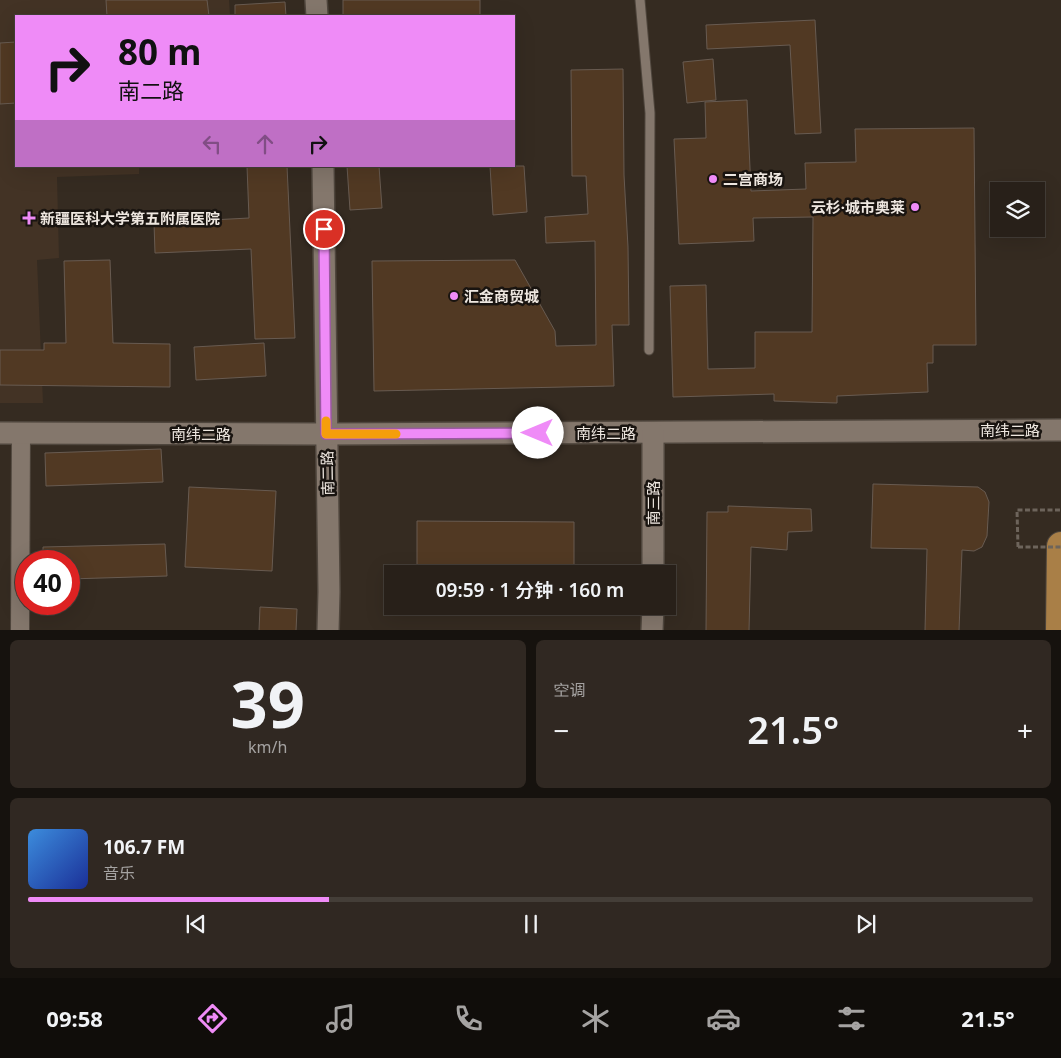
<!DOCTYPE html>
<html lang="zh">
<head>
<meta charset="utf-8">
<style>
	body { margin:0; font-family:"Noto Sans","Noto Sans SC",sans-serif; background:#302822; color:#f1f3f6; height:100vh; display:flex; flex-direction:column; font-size:19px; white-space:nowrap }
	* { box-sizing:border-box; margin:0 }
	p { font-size:16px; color:#a5a3a2 }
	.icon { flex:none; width:28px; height:28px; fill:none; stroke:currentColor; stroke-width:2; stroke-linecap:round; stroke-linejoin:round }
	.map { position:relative; height:630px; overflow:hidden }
	.sheet { display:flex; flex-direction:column; gap:10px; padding:10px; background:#16120e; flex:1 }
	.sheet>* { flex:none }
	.banner { position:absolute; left:15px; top:15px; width:500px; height:152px; border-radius:0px; box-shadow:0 5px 20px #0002,0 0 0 1px #443e38; background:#ef8bf7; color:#111; overflow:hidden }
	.buttons { position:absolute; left:990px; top:182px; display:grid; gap:10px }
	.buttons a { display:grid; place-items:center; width:55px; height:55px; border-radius:0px; background:#282019; box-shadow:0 5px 20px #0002,0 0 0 1px #443e38; font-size:25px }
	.speed { position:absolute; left:15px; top:550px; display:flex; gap:10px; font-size:25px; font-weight:700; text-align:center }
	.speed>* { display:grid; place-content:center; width:65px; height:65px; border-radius:50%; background:#282019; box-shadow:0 5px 20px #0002,0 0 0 1px #443e38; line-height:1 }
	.speed .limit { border:8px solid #d22; background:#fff; color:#111 }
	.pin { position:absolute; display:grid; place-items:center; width:42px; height:42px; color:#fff; margin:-21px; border:2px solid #fff; border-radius:50%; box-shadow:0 1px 5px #0007 }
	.me { position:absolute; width:55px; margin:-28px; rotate:270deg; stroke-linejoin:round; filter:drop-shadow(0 0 4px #0008) }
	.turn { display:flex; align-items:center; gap:18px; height:105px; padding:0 20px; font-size:22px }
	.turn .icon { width:65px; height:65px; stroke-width:2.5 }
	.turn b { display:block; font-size:35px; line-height:42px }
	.lanes { display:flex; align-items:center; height:48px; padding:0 20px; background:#0003; justify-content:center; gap:25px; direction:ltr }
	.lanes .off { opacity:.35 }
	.big { font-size:38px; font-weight:600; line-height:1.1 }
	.sheet .tile { flex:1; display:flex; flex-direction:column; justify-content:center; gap:8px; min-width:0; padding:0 18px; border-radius:8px; background:#302822 }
	.sheet .dial { align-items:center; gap:0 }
	.dial b { font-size:65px; line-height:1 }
	.song { display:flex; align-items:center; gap:15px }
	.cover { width:60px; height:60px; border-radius:8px; background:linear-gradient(135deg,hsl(210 70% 55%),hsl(230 70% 35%)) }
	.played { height:5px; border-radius:2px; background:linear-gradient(90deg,#ef8bf7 30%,#443e38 30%) }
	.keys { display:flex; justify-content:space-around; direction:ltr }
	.heat { display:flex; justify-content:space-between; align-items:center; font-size:28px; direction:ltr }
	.sheet .tiles { flex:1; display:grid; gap:10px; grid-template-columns:1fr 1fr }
	.tile:last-child { grid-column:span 2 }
	.trip { position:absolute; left:384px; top:565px; width:292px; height:50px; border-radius:0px; background:#282019; box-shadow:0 5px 20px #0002,0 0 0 1px #443e38; font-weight:600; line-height:50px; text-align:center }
	.tabs { display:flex; height:80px; justify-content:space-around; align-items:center; background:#100d0a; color:#a5a3a2 }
	.tabs .icon { width:35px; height:35px }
	.tabs .selected { color:#ef8bf7 }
	.tabs b { font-size:22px; color:#f1f3f6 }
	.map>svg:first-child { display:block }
	.built { fill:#433325 }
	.building { fill:#513923; stroke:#685b51 }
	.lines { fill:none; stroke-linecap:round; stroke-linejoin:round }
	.service-casing { stroke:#4f463d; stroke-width:11 }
	.minor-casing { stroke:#4f463d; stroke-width:20 }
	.tertiary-casing { stroke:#4f463d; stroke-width:24 }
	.primary-casing { stroke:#4f463d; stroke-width:30 }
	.path { stroke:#6d645b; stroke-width:3; stroke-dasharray:5 2.5; stroke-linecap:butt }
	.service { stroke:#84776c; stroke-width:9 }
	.minor { stroke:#84776c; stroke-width:18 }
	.tertiary { stroke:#84776c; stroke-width:21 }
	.primary { stroke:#a97f47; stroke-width:28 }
	.path-bridge { stroke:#6d645b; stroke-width:3; stroke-dasharray:5 2.5; stroke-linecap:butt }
	.route-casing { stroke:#9b5aa1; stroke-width:12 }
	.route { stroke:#ef8bf7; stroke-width:9 }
	.slow { stroke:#f59e0b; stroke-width:9 }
	.poi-dot { fill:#ef8bf7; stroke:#191410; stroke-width:2 }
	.labels { text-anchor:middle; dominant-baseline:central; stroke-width:5; stroke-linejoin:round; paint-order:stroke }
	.poi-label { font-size:15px; font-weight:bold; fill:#eee7e0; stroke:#191410; text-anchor:start }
	.street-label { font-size:15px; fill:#eee7e0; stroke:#191410 }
</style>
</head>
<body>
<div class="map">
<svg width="1061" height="631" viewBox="0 0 1061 631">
	<rect width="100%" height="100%" fill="#352b21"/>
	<polygon class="built" points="0,0 229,0 230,16 16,16 16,166 139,166 139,174 57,177 59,258 37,260 43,403 0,403"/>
	<g class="building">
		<polygon points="106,0 207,0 209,16 107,16"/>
		<rect x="343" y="0" width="137" height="16"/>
		<polygon points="285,2 286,16 235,16 235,5"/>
		<polygon points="815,20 821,133 795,134 790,45 707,49 706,25"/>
		<polygon points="16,42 16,103 0,104 0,43"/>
		<polygon points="713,59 716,100 687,103 683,62"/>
		<polygon points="623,69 624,175 628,247 629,325 612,325 614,386 374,391 372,261 515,260 555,331 556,346 596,345 595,241 546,243 545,217 588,214 586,176 572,176 571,70"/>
		<polygon points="747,100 751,191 806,189 805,163 856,162 855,129 974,128 976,345 933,345 933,363 927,363 928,392 837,396 837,403 774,401 774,394 673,397 670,286 706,285 708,369 755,368 755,332 812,332 813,217 753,218 754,241 679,244 674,139 706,138 705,102"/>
		<polygon points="247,166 287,166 295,338 255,339 251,249 155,253 154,223 249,218"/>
		<polygon points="347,166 379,166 382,208 350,210"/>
		<polygon points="490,166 524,166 527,212 493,215"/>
		<polygon points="110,260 113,343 170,344 170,387 0,385 0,350 44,350 44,343 66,343 64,261"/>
		<polygon points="264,343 266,376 196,380 194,347"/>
		<polygon points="161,449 163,482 46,486 45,453"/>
		<polygon points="873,484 978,487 985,492 989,502 987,536 982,547 974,551 962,550 959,631 925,631 927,549 871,548"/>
		<polygon points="189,487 276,491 272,571 185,567"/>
		<polygon points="728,506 811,509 812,531 788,532 787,550 751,547 749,631 706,631 707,512 728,512"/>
		<polygon points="417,521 574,522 574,574 417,574"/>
		<polygon points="165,544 167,576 69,579 69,561 43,561 43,547"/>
		<polygon points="260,607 297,609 296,631 259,631"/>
	</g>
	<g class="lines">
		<g class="service-casing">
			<polyline id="service" points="640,0 650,113 649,350"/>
		</g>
		<g class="minor-casing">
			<polyline id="minor" points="20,631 21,433"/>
		</g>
		<g class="tertiary-casing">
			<g id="tertiary">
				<polyline points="316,0 317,16"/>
				<polyline points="323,166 329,592 328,631"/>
				<polyline points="0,433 326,434 1061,430"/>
				<polyline points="653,574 653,433"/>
				<polyline points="652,631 653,606"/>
			</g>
		</g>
		<g class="primary-casing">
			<polyline id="primary" points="1060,631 1061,546"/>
		</g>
		<polyline class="path" points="1018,547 1017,510 1061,510"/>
		<use href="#service" class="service"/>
		<use href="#minor" class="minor"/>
		<use href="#tertiary" class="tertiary"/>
		<use href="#primary" class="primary"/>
		<polyline class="path-bridge" points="1018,547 1061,547"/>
	</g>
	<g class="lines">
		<g class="route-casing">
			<polyline id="route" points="324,229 326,434 538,433"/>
		</g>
		<use href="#route" class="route"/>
		<polyline class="slow" points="326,421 326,434 396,434"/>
	</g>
	<g class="poi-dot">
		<circle cx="713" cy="179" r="5"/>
		<circle cx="915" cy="207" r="5"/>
		<path d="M26.5 210.5h5v5h5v5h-5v5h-5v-5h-5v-5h5z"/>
		<circle cx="454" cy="296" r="5"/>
	</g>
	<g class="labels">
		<g class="poi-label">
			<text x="723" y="179">二宫商场</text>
			<text x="905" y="207" text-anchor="end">云杉·城市奥莱</text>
			<text x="40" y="218">新疆医科大学第五附属医院</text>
			<text x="464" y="296">汇金商贸城</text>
		</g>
		<g class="street-label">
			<text x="1010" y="430">南纬二路</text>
			<text x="606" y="433">南纬二路</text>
			<text x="201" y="434">南纬二路</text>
			<text transform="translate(327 473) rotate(-91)">南二路</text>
			<text transform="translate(653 503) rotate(-90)">南三路</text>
		</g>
	</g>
</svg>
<div class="buttons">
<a><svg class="icon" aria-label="layers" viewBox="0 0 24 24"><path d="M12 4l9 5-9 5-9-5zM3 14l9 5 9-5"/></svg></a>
</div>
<div class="speed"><div class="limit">40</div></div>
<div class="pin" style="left:324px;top:229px;background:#d93025"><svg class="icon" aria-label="arrive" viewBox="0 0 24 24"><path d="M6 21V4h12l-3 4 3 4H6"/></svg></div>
<svg class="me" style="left:538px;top:433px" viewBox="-20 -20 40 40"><circle r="19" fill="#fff"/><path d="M0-13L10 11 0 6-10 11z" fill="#ef8bf7"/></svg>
<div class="trip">09:59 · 1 分钟 · 160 m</div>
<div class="banner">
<div class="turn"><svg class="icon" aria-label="right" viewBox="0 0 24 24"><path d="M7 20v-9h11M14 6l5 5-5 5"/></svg><div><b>80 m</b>南二路</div></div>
<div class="lanes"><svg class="icon off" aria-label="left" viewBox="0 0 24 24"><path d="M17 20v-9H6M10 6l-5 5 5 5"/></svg><svg class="icon off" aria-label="ahead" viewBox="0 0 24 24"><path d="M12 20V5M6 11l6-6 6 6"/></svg><svg class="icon" aria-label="right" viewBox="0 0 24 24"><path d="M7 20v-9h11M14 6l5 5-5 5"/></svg></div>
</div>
</div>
<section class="sheet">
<div class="tiles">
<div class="tile dial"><b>39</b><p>km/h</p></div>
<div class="tile"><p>空调</p>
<div class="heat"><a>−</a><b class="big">21.5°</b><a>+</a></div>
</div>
<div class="tile">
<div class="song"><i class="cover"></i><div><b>106.7 FM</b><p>音乐</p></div></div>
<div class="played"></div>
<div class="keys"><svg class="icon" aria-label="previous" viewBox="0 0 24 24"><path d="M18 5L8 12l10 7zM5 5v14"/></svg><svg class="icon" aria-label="pause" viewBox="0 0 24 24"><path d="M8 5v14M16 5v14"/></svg><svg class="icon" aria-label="next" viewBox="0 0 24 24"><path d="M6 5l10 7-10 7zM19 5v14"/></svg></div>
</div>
</div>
</section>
<nav class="tabs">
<b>09:58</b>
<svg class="icon selected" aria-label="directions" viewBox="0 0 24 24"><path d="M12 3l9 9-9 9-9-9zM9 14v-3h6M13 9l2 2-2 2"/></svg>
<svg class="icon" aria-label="music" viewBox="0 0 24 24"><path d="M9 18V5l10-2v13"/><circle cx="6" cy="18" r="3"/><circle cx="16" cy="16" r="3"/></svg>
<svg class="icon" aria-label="phone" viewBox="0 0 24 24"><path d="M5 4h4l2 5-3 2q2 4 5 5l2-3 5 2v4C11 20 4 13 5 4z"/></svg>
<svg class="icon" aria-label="climate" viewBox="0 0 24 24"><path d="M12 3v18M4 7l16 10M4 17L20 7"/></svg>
<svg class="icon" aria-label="car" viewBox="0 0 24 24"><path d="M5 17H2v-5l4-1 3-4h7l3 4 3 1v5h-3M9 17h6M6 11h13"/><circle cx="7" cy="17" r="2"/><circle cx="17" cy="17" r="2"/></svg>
<svg class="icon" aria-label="filters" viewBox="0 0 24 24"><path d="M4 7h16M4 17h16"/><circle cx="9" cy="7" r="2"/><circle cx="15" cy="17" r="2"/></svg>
<b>21.5°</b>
</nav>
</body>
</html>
